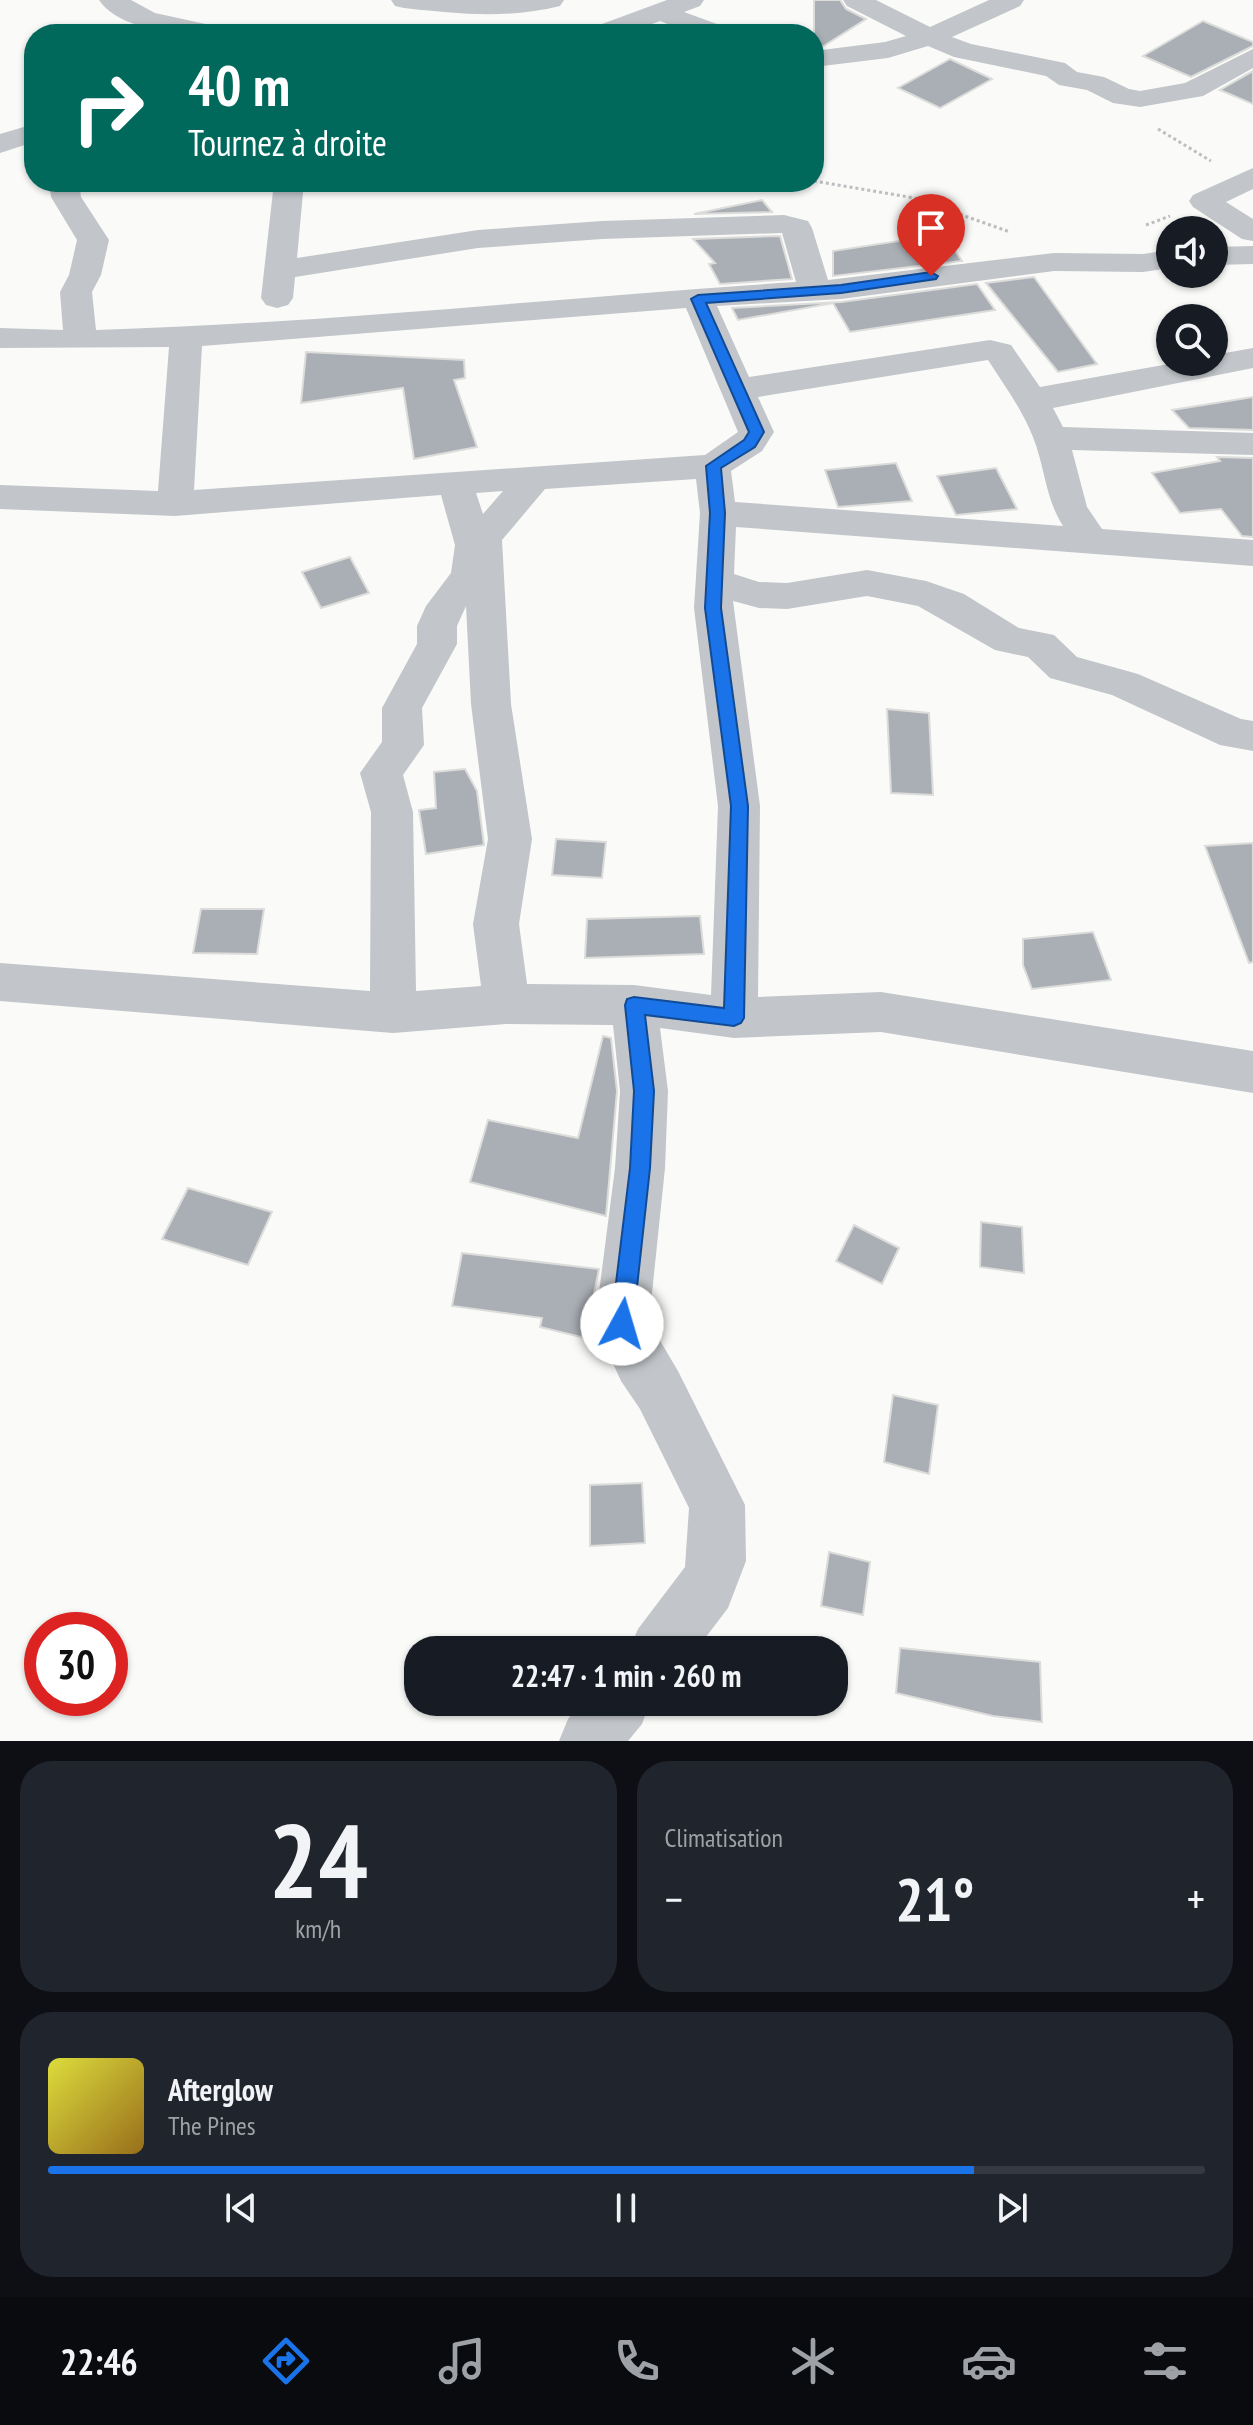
<!DOCTYPE html>
<html lang="fr">
<head>
<meta charset="utf-8">
<style>
	body { margin:0; font-family:"PT Sans Narrow",sans-serif; background:#20242c; color:#f1f3f6; height:100vh; display:flex; flex-direction:column; font-size:30px; white-space:nowrap }
	* { box-sizing:border-box; margin:0 }
	p { font-size:26px; color:#9ea1a6 }
	.icon { flex:none; width:44px; height:44px; fill:none; stroke:currentColor; stroke-width:2; stroke-linecap:round; stroke-linejoin:round }
	.map { position:relative; height:1741px; overflow:hidden }
	.drawer { display:flex; flex-direction:column; gap:20px; padding:20px; background:#0d0f14; flex:1 }
	.drawer>* { flex:none }
	.banner { position:absolute; left:24px; top:24px; width:800px; height:168px; border-radius:32px; box-shadow:0 2px 6px #0004; background:#00695c; color:#fff; overflow:hidden }
	.buttons { position:absolute; left:1156px; top:216px; display:grid; gap:16px }
	.buttons a { display:grid; place-items:center; width:72px; height:72px; border-radius:50%; background:#171b24; box-shadow:0 2px 6px #0004; font-size:40px }
	.speed { position:absolute; left:24px; top:1612px; display:flex; gap:16px; font-size:40px; font-weight:700; text-align:center }
	.speed>* { display:grid; place-content:center; width:104px; height:104px; border-radius:50%; background:#171b24; box-shadow:0 2px 6px #0004; line-height:1 }
	.speed .limit { border:12px solid #d22; background:#fff; color:#111 }
	.pin { position:absolute; display:grid; place-items:center; width:68px; height:68px; color:#fff; margin:-82px -34px; border-radius:50% 50% 50% 0; rotate:-45deg; box-shadow:0 0 8px #0007 }
	.pin .icon { rotate:45deg }
	.me { position:absolute; width:88px; margin:-44px; rotate:6deg; stroke-linejoin:round; filter:drop-shadow(0 0 6px #0008) }
	.turn { display:flex; align-items:center; gap:28px; height:168px; padding:0 32px; font-size:36px }
	.turn .icon { width:104px; height:104px; stroke-width:2.5 }
	.turn b { display:block; font-size:56px; line-height:68px }
	.big { font-size:60px; font-weight:800; line-height:1.1 }
	.drawer .tile { flex:1; display:flex; flex-direction:column; justify-content:center; gap:12px; min-width:0; padding:0 28px; border-radius:32px; background:#20242c }
	.drawer .dial { align-items:center; gap:0 }
	.dial b { font-size:104px; line-height:1 }
	.song { display:flex; align-items:center; gap:24px }
	.cover { width:96px; height:96px; border-radius:12px; background:linear-gradient(135deg,hsl(60 70% 55%),hsl(40 70% 35%)) }
	.played { height:8px; border-radius:4px; background:linear-gradient(90deg,#1a73e8 80%,#363941 80%) }
	.keys { display:flex; justify-content:space-around; direction:ltr }
	.heat { display:flex; justify-content:space-between; align-items:center; font-size:44px; direction:ltr }
	.drawer .tiles { flex:1; display:grid; gap:20px; grid-template-columns:1fr 1fr }
	.tile:last-child { grid-column:span 2 }
	.trip { position:absolute; left:404px; top:1636px; width:444px; height:80px; border-radius:32px; background:#171b24; box-shadow:0 2px 6px #0004; font-weight:800; line-height:80px; text-align:center }
	.menu { display:flex; height:128px; justify-content:space-around; align-items:center; background:#090b0e; color:#9ea1a6 }
	.menu .icon { width:56px; height:56px }
	.menu .active { color:#1a73e8 }
	.menu b { font-size:36px; color:#f1f3f6 }
	.map>svg:first-child { display:block }
	.building { fill:#aaafb6; stroke:#dcdcda; stroke-width:2 }
	.lines { fill:none; stroke-linecap:round; stroke-linejoin:round }
	.path { stroke:#bcbec1; stroke-width:3; stroke-dasharray:3 3; stroke-linecap:butt }
	.minor { fill:#c2c5c9; fill-rule:evenodd }
	.route { fill:#1a73e8; stroke:#114b97; stroke-width:2 }
</style>
</head>
<body>
<div class="map">
<svg width="1253" height="1741" viewBox="0 0 1253 1741">
	<rect width="100%" height="100%" fill="#fafaf8"/>
	<g class="building">
		<polygon points="814,0 840,0 846,9 866,19 822,47 814,48"/>
		<polygon points="1203,21 1253,42 1253,46 1191,77 1143,56"/>
		<polygon points="950,59 992,79 940,108 898,88"/>
		<polygon points="1253,71 1253,104 1220,90"/>
		<polygon points="762,200 772,212 694,214"/>
		<polygon points="944,234 962,261 833,276 833,251"/>
		<polygon points="780,236 792,279 720,284 709,264 715,263 693,239"/>
		<polygon points="1034,277 1097,364 1058,372 986,283"/>
		<polygon points="977,284 995,310 850,332 833,303 738,320 732,308 841,302"/>
		<polygon points="306,352 464,360 465,378 454,380 477,447 414,459 403,388 301,403"/>
		<polygon points="1253,397 1253,430 1189,428 1172,410"/>
		<polygon points="1217,457 1253,458 1253,537 1242,536 1221,509 1180,513 1152,473 1220,461"/>
		<polygon points="896,463 912,501 838,507 825,470"/>
		<polygon points="996,468 1017,509 956,515 937,476"/>
		<polygon points="350,557 369,593 321,608 302,572"/>
		<polygon points="887,709 929,713 933,795 891,793"/>
		<polygon points="465,769 477,791 484,845 426,854 419,810 436,808 434,772"/>
		<polygon points="556,839 606,842 602,878 552,875"/>
		<polygon points="1253,843 1253,962 1249,963 1205,846"/>
		<polygon points="201,909 264,909 257,954 193,953"/>
		<polygon points="700,916 704,954 585,958 587,919"/>
		<polygon points="1093,932 1111,980 1032,989 1023,965 1023,939"/>
		<polygon points="603,1036 611,1038 617,1091 606,1216 470,1182 488,1120 578,1138"/>
		<polygon points="188,1188 272,1212 248,1265 162,1239"/>
		<polygon points="981,1222 1022,1227 1024,1273 980,1267"/>
		<polygon points="854,1225 899,1248 882,1284 836,1261"/>
		<polygon points="462,1253 599,1269 585,1338 540,1327 542,1318 452,1306"/>
		<polygon points="893,1395 938,1405 929,1474 884,1462"/>
		<polygon points="642,1483 645,1543 590,1546 590,1485"/>
		<polygon points="829,1552 870,1562 863,1615 821,1606"/>
		<polygon points="900,1648 1040,1662 1042,1722 993,1716 896,1693"/>
	</g>
	<g class="lines">
		<g class="path">
			<polyline points="1158,129 1211,161"/>
			<polyline points="814,181 914,198 1010,232"/>
			<polyline points="1146,225 1170,216"/>
		</g>
		<g class="minor">
			<path d="M99 0H131L155 13 224 28 227 34C191 34 122 34 99 0Z"/>
			<path d="M391 0H564L560 6C507 19 458 14 404 8L395 6Z"/>
			<polygon points="667,0 704,0 700,6 684,12 728,28 731,34 693,34 660,21 626,34 588,34 591,28"/>
			<polygon points="843,0 876,0 930,27 989,0 1024,0 1020,6 952,37 971,44 1065,63 1077,72 1104,77 1129,89 1140,91 1185,83 1253,49 1253,68 1203,96 1140,107 1113,103 1087,90 1059,85 1046,76 954,57 928,46 888,58 814,67 814,51 885,42 906,36 847,6"/>
			<polygon points="34,124 34,142 0,153 0,134"/>
			<polygon points="1253,168 1253,189 1226,202 1253,219 1253,241 1242,239 1193,207 1189,201 1193,195"/>
			<path d="M49 182H79L81 197 109 240 101 275 92 292 96 330C330 323 563 297 796 282L782 233 602 239 478 248 295 277 293 298 288 305 277 308 266 305 261 298 274 182H304L297 258 478 230 602 221 784 215 808 221 812 228 828 280 1054 253 1143 254 1170 250V268L1143 272 1054 271 841 299 717 306 749 377 990 340 1011 345 1040 387 1180 362H1214V355L1253 348V368L1053 408 1063 427 1253 433V455L1072 450 1087 507 1102 529 1253 540V566L736 527 734 574 759 582 787 583 867 570 926 581 964 594 1019 628 1054 635 1077 657 1138 674 1241 719 1253 721V751L1220 745 1112 695 1050 678 1028 657 995 650 918 606 867 596 787 609 759 608 733 601 760 806 758 997 881 992 1253 1051V1093L881 1032 734 1038 660 1028 668 1091 665 1168 649 1322 678 1371 745 1505 746 1561 728 1608 696 1650H629L638 1629 685 1567 689 1508 640 1409 621 1381 595 1324 615 1168 620 1091 613 1025 506 1024 393 1033 0 1001V963L370 991 371 812 360 773 382 742V708L417 644V626L426 606 451 573 455 545 441 495 175 516 0 509V485L158 491 169 347 0 348V328L63 330 60 292 69 275 77 240 51 197ZM686 308 738 432 705 455 194 490 202 346ZM988 360C1004 385 1022 409 1033 437 1045 467 1045 498 1063 526L735 502 731 471 762 451 774 432 758 397ZM696 479 700 513 694 608 718 806 711 995 634 985 527 984 519 924 532 839 511 704 502 540 545 489ZM503 491 483 514 476 493ZM466 606 471 704 488 839 473 924 481 986 416 991 413 812 403 775 424 745 422 708 457 644V626Z"/>
			<polygon points="1253,246 1253,264 1214,265 1214,247"/>
			<polygon points="582,1702 650,1702 642,1724 628,1741 559,1741 568,1719"/>
		</g>
	</g>
	<polygon class="route" points="931,272 938,276 936,279 841,293 706,303 764,432 755,447 721,468 725,513 721,608 748,806 744,1018 741,1023 734,1026 645,1015 654,1091 650,1168 633,1324 630,1331 622,1334 614,1331 611,1324 630,1168 634,1091 625,1005 627,999 634,997 724,1008 731,806 705,608 710,513 706,466 744,440 749,432 691,299 698,295 841,285"/>
</svg>
<div class="buttons">
<a><svg class="icon" aria-label="sound" viewBox="0 0 24 24"><path d="M4 9h4l5-4v14l-5-4H4zM17 9q2 3 0 6"/></svg></a>
<a><svg class="icon" aria-label="search" viewBox="0 0 24 24"><circle cx="10" cy="10" r="6"/><path d="M15 15l6 6"/></svg></a>
</div>
<div class="speed"><div class="limit">30</div></div>
<div class="pin" style="left:931px;top:276px;background:#d93025"><svg class="icon" aria-label="arrive" viewBox="0 0 24 24"><path d="M6 21V4h12l-3 4 3 4H6"/></svg></div>
<svg class="me" style="left:622px;top:1324px" viewBox="-20 -20 40 40"><circle r="19" fill="#fff"/><path d="M0-13L10 11 0 6-10 11z" fill="#1a73e8"/></svg>
<div class="trip">22:47 · 1 min · 260 m</div>
<div class="banner">
<div class="turn"><svg class="icon" aria-label="right" viewBox="0 0 24 24"><path d="M7 20v-9h11M14 6l5 5-5 5"/></svg><div><b>40 m</b>Tournez à droite</div></div>
</div>
</div>
<section class="drawer">
<div class="tiles">
<div class="tile dial"><b>24</b><p>km/h</p></div>
<div class="tile"><p>Climatisation</p>
<div class="heat"><a>−</a><b class="big">21°</b><a>+</a></div>
</div>
<div class="tile">
<div class="song"><i class="cover"></i><div><b>Afterglow</b><p>The Pines</p></div></div>
<div class="played"></div>
<div class="keys"><svg class="icon" aria-label="previous" viewBox="0 0 24 24"><path d="M18 5L8 12l10 7zM5 5v14"/></svg><svg class="icon" aria-label="pause" viewBox="0 0 24 24"><path d="M8 5v14M16 5v14"/></svg><svg class="icon" aria-label="next" viewBox="0 0 24 24"><path d="M6 5l10 7-10 7zM19 5v14"/></svg></div>
</div>
</div>
</section>
<nav class="menu">
<b>22:46</b>
<svg class="icon active" aria-label="directions" viewBox="0 0 24 24"><path d="M12 3l9 9-9 9-9-9zM9 14v-3h6M13 9l2 2-2 2"/></svg>
<svg class="icon" aria-label="music" viewBox="0 0 24 24"><path d="M9 18V5l10-2v13"/><circle cx="6" cy="18" r="3"/><circle cx="16" cy="16" r="3"/></svg>
<svg class="icon" aria-label="phone" viewBox="0 0 24 24"><path d="M5 4h4l2 5-3 2q2 4 5 5l2-3 5 2v4C11 20 4 13 5 4z"/></svg>
<svg class="icon" aria-label="climate" viewBox="0 0 24 24"><path d="M12 3v18M4 7l16 10M4 17L20 7"/></svg>
<svg class="icon" aria-label="car" viewBox="0 0 24 24"><path d="M5 17H2v-5l4-1 3-4h7l3 4 3 1v5h-3M9 17h6M6 11h13"/><circle cx="7" cy="17" r="2"/><circle cx="17" cy="17" r="2"/></svg>
<svg class="icon" aria-label="filters" viewBox="0 0 24 24"><path d="M4 7h16M4 17h16"/><circle cx="9" cy="7" r="2"/><circle cx="15" cy="17" r="2"/></svg>
</nav>
</body>
</html>
